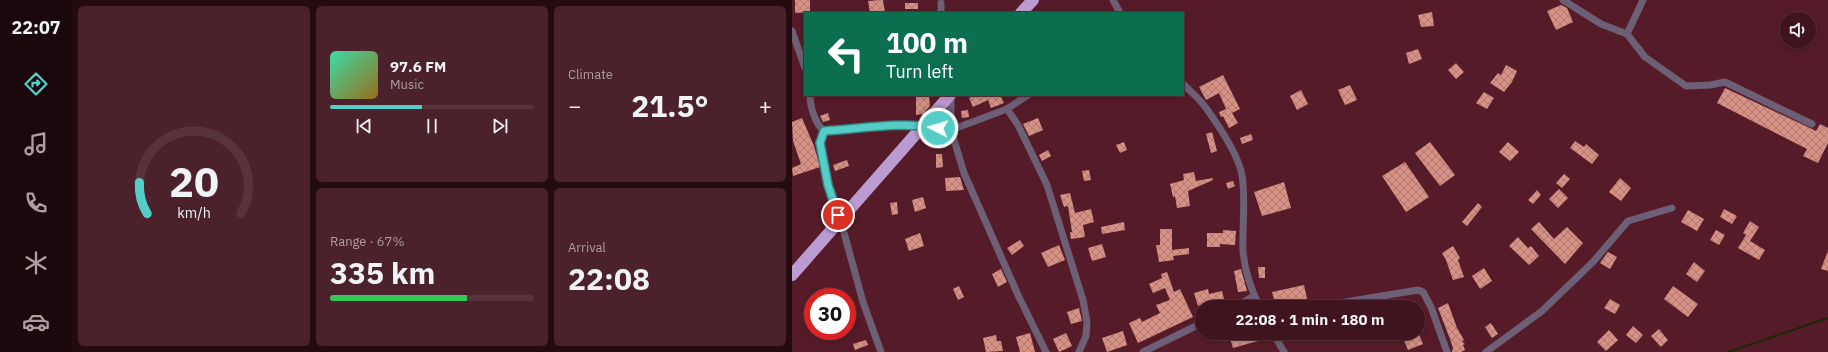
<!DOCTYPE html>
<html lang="en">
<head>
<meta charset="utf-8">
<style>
	body { margin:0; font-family:"IBM Plex Sans",sans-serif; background:#4b212b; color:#f1f3f6; height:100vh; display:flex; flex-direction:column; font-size:15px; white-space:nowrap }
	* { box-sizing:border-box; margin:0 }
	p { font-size:13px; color:#ae9ea4 }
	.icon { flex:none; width:22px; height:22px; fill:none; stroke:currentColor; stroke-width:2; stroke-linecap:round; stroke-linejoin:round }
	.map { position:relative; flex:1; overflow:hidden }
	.drawer { display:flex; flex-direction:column; gap:6px; padding:6px; background:#230b10; width:720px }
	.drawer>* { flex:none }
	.top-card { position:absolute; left:12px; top:12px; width:380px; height:84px; border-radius:0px; box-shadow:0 2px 6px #0003,0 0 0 1px #59333c; background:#0b6e4f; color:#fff; overflow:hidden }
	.controls { position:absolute; left:988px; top:12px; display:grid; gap:8px }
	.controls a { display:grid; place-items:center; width:36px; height:36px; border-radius:50%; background:#40141e; box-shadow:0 2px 6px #0003,0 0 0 1px #59333c; font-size:20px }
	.speed { position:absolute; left:12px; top:288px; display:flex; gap:8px; font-size:20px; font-weight:700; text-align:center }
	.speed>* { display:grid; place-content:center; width:52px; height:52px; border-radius:50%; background:#40141e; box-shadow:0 2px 6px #0003,0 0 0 1px #59333c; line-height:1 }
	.speed .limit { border:6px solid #d22; background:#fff; color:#111 }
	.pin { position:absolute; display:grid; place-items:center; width:34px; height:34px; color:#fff; margin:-17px; border:2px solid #fff; border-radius:50%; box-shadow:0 1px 4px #0007 }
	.me { position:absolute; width:44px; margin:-22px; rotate:275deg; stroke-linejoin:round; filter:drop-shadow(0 0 3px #0008) }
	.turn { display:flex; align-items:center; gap:14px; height:84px; padding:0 16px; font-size:18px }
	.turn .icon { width:52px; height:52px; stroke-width:2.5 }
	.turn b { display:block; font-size:28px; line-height:34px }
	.big { font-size:30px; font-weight:700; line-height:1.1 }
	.drawer .card { flex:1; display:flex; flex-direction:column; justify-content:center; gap:6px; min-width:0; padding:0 14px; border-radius:6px; background:#4b212b }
	.drawer .dial { align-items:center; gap:0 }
	.dial svg { height:104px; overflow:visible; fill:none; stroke:#59333c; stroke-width:7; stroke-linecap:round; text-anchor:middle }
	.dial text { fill:#f1f3f6; stroke:none }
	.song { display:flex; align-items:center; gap:12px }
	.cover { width:48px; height:48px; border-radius:6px; background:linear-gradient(135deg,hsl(160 70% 55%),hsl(40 70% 35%)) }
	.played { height:4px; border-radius:2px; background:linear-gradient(90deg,#54cdc8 45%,#59333c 45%) }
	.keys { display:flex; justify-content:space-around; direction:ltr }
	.heat { display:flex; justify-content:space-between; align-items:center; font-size:22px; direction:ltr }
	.charge { height:6px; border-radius:3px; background:linear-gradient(90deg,#34c759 67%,#59333c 0) }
	.drawer .tiles { flex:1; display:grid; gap:6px; grid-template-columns:repeat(3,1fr) }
	.card:first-child { grid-row:span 2 }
	.trip { position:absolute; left:403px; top:300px; width:230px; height:40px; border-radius:20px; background:#40141e; box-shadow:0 2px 6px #0003,0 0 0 1px #59333c; font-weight:700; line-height:40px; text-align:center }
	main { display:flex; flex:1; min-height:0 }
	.menu { display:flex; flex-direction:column; width:72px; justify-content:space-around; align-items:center; background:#1a080c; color:#ae9ea4 }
	.menu .icon { width:28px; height:28px }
	.menu .active { color:#54cdc8 }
	.menu b { font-size:18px; color:#f1f3f6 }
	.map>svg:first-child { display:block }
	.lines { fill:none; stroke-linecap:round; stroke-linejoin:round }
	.stream { stroke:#182904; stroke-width:2 }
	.building { fill:url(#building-cross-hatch) }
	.street { stroke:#6d5f76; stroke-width:7 }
	.highway { stroke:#bc9bd3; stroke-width:12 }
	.route-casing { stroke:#378582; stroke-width:10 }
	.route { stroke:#54cdc8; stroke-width:7 }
</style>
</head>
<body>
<main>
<nav class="menu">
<b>22:07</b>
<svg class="icon active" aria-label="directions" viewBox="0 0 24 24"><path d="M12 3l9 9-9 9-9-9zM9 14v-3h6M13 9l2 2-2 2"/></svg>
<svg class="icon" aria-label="music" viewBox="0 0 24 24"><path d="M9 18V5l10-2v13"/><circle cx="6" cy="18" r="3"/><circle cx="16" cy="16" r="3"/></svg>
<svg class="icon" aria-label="phone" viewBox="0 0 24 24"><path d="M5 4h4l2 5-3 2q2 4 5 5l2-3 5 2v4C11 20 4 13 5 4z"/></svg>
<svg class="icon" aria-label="climate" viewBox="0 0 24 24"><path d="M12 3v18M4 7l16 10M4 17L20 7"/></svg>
<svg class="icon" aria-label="car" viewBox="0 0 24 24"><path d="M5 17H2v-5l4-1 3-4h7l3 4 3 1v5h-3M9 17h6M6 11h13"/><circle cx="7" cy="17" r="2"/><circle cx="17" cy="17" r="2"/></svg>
</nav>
<section class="drawer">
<div class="tiles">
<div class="card dial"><svg viewBox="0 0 100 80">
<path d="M14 69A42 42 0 1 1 86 69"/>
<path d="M14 69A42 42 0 0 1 8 45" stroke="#54cdc8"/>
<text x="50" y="56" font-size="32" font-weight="700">20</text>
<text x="50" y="72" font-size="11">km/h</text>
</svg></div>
<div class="card">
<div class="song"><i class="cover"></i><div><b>97.6 FM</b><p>Music</p></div></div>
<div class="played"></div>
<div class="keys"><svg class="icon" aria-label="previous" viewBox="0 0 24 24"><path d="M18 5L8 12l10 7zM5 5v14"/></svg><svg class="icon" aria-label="pause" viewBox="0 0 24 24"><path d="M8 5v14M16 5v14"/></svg><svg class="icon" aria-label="next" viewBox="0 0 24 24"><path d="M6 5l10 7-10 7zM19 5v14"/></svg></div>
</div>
<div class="card"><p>Climate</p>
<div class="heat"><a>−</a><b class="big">21.5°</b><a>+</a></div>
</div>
<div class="card"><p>Range · 67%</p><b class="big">335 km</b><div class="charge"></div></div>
<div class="card"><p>Arrival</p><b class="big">22:08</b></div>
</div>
</section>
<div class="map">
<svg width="1036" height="352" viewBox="0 0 1036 352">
	<defs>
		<pattern id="building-cross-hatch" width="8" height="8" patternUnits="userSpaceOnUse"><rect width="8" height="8" fill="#d69184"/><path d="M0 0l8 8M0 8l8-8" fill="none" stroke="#ac7a72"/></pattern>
	</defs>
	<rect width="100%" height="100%" fill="#561b28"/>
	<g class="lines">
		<polyline class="stream" points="936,352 1036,318"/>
	</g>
	<g class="building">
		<polygon points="3,0 18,0 18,12 3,13"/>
		<polygon points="88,0 91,0 93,13 78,13 76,1"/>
		<rect x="113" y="3" width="13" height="6"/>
		<polygon points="769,5 775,8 781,22 764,30 755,11"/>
		<polygon points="640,12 642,26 629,27 626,15"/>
		<polygon points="626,49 630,59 617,64 614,53"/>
		<polygon points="664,63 672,72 664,79 656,70"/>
		<polygon points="714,65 725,71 720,82 712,92 698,83 706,73 709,75"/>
		<polygon points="431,75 448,109 440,113 446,123 437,128 431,116 429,117 427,112 434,109 427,93 414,100 407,87"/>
		<polygon points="558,85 565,100 553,105 546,90"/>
		<polygon points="933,88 1018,128 1024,131 1028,124 1036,128 1036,143 1026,163 1011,156 1015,149 925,103"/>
		<polygon points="509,90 516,104 505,110 498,96"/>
		<polygon points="692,92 702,98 695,109 684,103"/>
		<polygon points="184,95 208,95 212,103 199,108 196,100 181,107 177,98"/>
		<polygon points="137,96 138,106 131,114 124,115 124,97"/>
		<polygon points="176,110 177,117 170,118 169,111"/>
		<polygon points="36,113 38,120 31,122 28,116"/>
		<polygon points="10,118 22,146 28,167 1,176 0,168 9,164 1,141 0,122"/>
		<polygon points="246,118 251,130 237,136 231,124"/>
		<polygon points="420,132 425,151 419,153 414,134"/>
		<polygon points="459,134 461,140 450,144 448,138"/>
		<polygon points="783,141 792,147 794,144 807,155 800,164 778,148"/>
		<polygon points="332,142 335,150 328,153 324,145"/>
		<polygon points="638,142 663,175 648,186 623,153"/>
		<polygon points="716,142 727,152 718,161 707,152"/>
		<polygon points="256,150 259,156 250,161 247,155"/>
		<polygon points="144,154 150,154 151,167 144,168"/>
		<polygon points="55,160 57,166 43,171 41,165"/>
		<polygon points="613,162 637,197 614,212 590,176"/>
		<polygon points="297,170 299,180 292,181 290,171"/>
		<polygon points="402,172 404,181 421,178 421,180 396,191 398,206 385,208 383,196 381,197 378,184 392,180 391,174"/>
		<polygon points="772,174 778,179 770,188 764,183"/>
		<polygon points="168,177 172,190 154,191 153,178"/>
		<polygon points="828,178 839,188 829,201 817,192"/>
		<polygon points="441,181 443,186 436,189 434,183"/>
		<polygon points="492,182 499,208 470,216 462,192"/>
		<polygon points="767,189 776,198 766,208 757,199"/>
		<polygon points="745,190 749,195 741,204 736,200"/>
		<polygon points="278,193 283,213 299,209 302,222 291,225 293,237 279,239 278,232 280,232 276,206 272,207 268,195"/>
		<polygon points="131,197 134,208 123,212 120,200"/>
		<polygon points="105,202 106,214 100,215 98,203"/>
		<polygon points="686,203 690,207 675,226 670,222"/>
		<polygon points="932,209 945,216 940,224 928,217"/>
		<polygon points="896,210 912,219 905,231 889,222"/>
		<polygon points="958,221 967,227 958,241 973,250 967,260 946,248 954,235 951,233"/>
		<polygon points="332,222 333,230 310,234 309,227"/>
		<polygon points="747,222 762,239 775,227 791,243 773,264 739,229"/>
		<polygon points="368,229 380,229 380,250 397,248 397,254 381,256 382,260 367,262 364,245 368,245"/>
		<polygon points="431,230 444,231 443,245 428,244 428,247 415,247 415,233 431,233"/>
		<polygon points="924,230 933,235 927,245 918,240"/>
		<polygon points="128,233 132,246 117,251 113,239"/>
		<polygon points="726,237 736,248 739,246 747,256 737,265 717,246"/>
		<polygon points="228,240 232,246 220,255 215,248"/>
		<polygon points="310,244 314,257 300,261 296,248"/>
		<polygon points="267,245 273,260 256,267 249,253"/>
		<polygon points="661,246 668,258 666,260 672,277 661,280 654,260 650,253"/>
		<polygon points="1036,251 1036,271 1029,269"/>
		<polygon points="816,252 825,257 818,269 808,263"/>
		<polygon points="902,262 913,271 905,282 894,274"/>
		<polygon points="466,267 473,267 473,278 467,278"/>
		<polygon points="692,268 700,281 688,289 680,276"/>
		<polygon points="209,269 215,282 206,287 200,274"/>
		<polygon points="449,269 455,291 446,292 442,271"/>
		<polygon points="375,272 382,292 388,289 401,317 346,343 337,323 348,318 350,322 368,313 364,305 378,300 373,288 361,293 357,284 370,278 369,274"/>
		<polygon points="512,285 516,303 501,307 484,307 480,292"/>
		<polygon points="167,286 172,297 166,300 161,289"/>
		<polygon points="881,286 906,304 896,317 872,299"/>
		<polygon points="416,289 417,294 430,291 432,299 406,306 402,293"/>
		<polygon points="818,299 828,305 823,314 812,308"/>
		<polygon points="656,303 665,328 672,340 670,341 673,344 671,345 673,350 669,352 660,352 661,348 658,339 646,308"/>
		<polygon points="287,308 290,321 279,324 275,312"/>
		<polygon points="699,323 706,334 700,338 693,327"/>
		<polygon points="841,326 851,335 844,343 834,335"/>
		<polygon points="867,329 876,340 869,347 859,336"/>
		<polygon points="817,330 826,340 814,351 805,342"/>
		<polygon points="331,331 335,345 315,352 310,338"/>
		<polygon points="626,332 631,344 616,350 611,338"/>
		<polygon points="238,333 243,352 228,352 224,337"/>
		<polygon points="274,333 280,346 267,352 261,339"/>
		<polygon points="446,333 464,333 466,341 441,348 437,335"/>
		<polygon points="204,335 205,341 209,341 211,351 194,352 191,338"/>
		<polygon points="74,340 76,345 63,350 61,344"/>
	</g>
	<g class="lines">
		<g class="street">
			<polyline points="321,0 328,13"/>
			<polyline points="771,0 809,24 835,34 853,57 894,86 918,85 933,82 1020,124"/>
			<polyline points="149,13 149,3"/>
			<polyline points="0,31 13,68"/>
			<polyline points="835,34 851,0"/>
			<path d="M391 84C399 92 408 99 414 108 427 126 446 154 450 175 454 201 450 226 451 252 453 271 459 290 468 307"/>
			<path d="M18 95C18 106 23 124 32 131L106 125 134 126 159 130 215 109 236 95"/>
			<polyline points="159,95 159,130 172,173 226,295 254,352"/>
			<polyline points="215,109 226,125 255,185 291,300 295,322 294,336 287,352"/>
			<polyline points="32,131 29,143 36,185 51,229 71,302 89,352"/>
			<polyline points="442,307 462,296"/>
			<polyline points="523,307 626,290 631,292 639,307 655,352"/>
			<polyline points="481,333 492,352"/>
			<polyline points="351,352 410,323"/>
			<polyline points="694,352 750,311 801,262 836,221 880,208"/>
		</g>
		<g class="highway">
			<polyline points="229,13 241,0"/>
			<polyline points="0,275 158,95"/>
		</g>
	</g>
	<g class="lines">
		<g class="route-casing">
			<path id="route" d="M46 215 36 185 28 143 32 131C70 129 108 121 146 128"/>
		</g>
		<use href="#route" class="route"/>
	</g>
</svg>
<div class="controls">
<a><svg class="icon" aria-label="sound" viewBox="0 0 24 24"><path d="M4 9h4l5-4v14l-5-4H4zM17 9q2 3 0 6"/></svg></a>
</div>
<div class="speed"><div class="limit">30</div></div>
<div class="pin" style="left:46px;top:215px;background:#d93025"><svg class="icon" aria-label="arrive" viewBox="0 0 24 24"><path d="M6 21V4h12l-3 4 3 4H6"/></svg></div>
<svg class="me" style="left:146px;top:128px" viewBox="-20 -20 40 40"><circle r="17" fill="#54cdc8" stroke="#fff" stroke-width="3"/><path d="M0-11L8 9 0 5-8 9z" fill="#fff"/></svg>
<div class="trip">22:08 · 1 min · 180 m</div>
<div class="top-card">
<div class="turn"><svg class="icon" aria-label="left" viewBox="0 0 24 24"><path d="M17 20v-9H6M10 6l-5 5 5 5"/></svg><div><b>100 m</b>Turn left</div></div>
</div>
</div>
</main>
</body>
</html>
